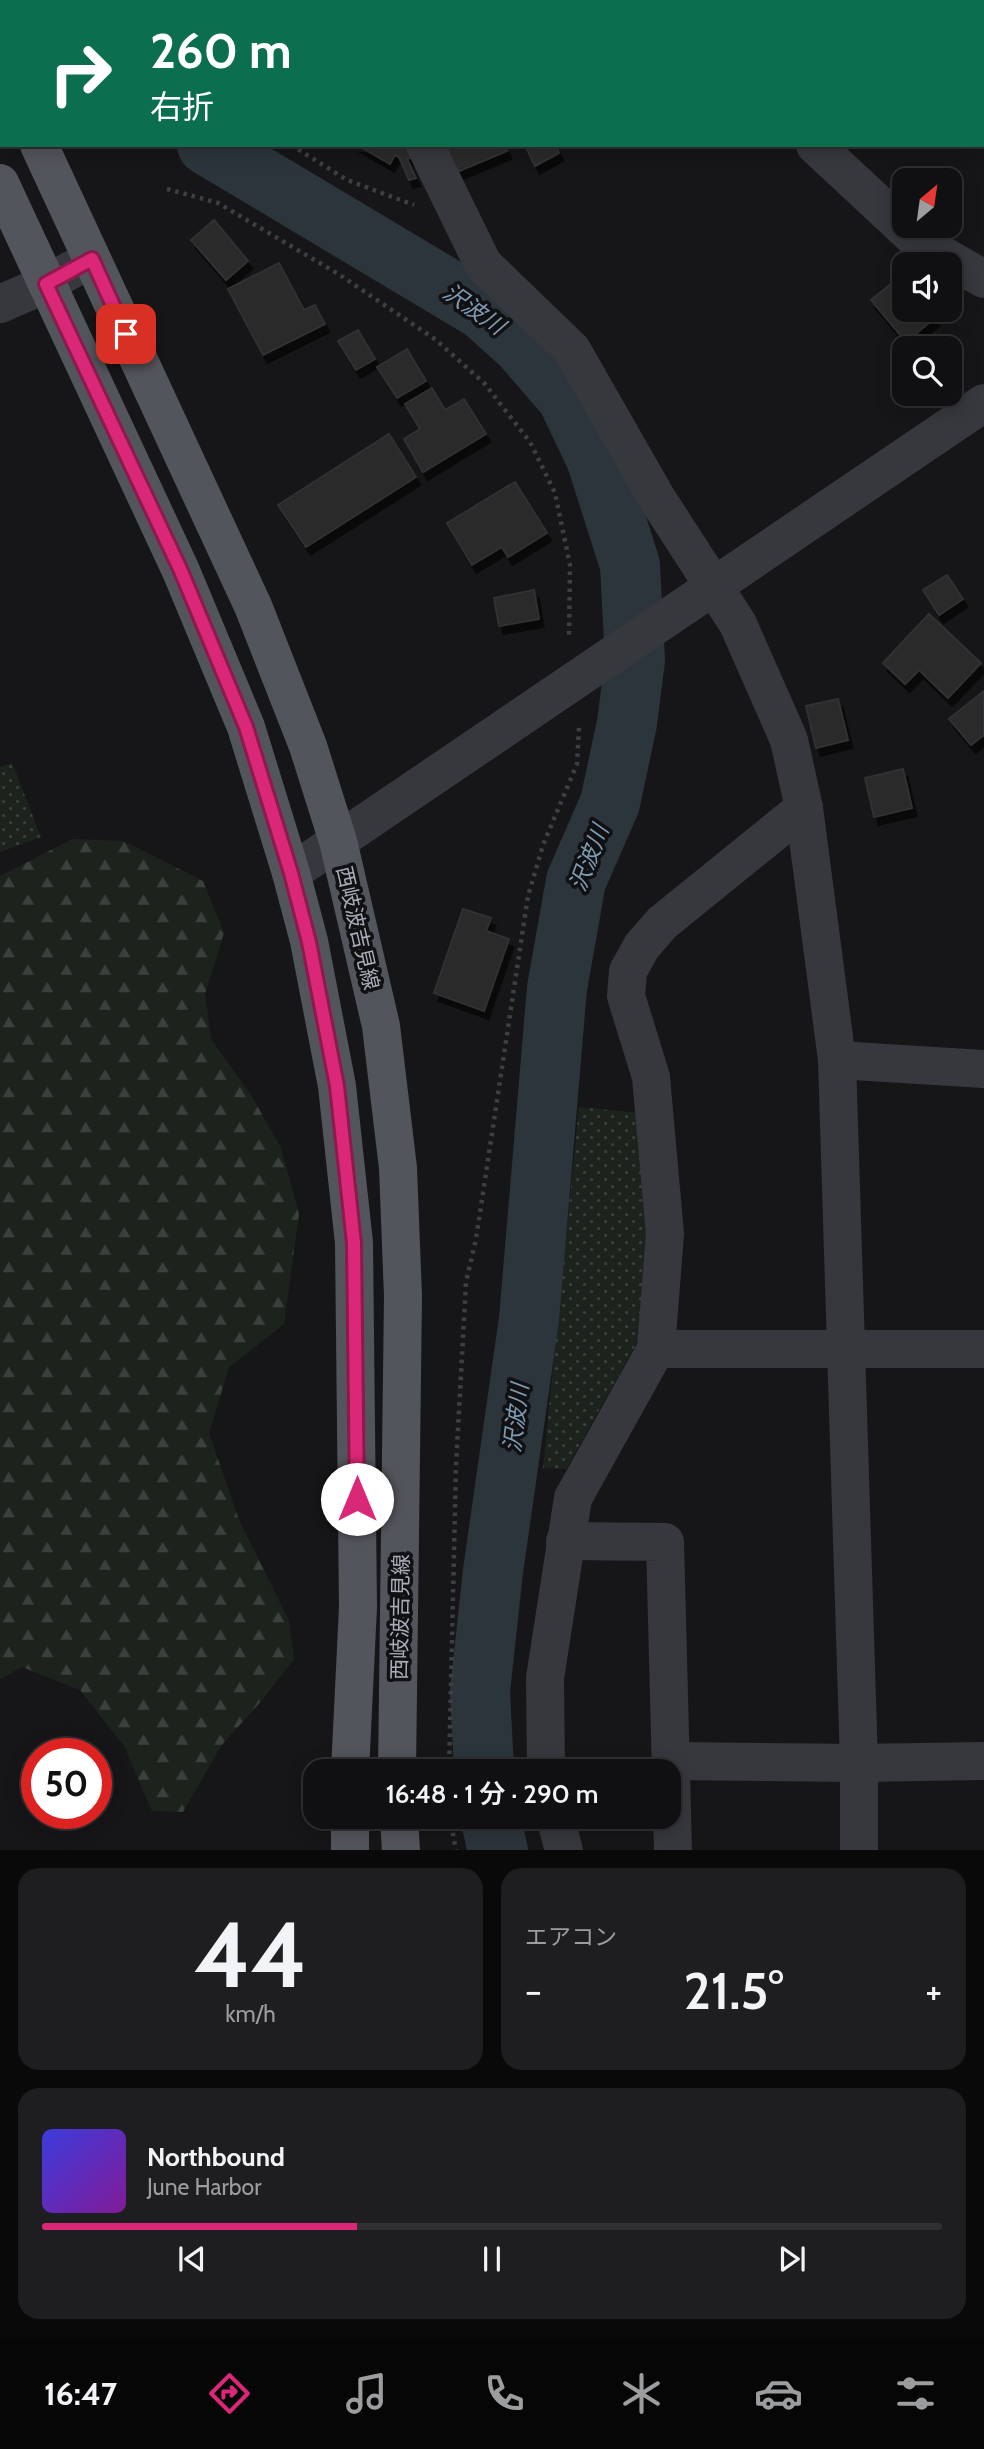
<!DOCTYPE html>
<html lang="ja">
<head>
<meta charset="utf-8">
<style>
	body { margin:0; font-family:Cabin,"Noto Sans JP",sans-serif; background:#1e1e20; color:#f1f3f6; height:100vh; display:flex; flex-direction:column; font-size:26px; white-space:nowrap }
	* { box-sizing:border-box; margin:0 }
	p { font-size:23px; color:#9c9d9f }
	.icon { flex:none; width:38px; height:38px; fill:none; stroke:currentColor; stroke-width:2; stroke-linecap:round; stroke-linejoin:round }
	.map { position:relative; height:1850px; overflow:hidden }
	.sheet { display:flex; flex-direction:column; gap:18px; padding:18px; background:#09090a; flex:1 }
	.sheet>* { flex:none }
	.banner { position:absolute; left:0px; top:0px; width:985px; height:147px; box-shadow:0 4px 18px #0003,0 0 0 2px #303032; background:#0b6e4f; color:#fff; overflow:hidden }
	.needle { width:46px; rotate:29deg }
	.controls { position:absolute; left:892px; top:168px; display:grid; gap:14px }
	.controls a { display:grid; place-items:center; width:70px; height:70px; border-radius:14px; background:#101012; box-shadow:0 4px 18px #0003,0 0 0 2px #303032; font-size:35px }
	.speed { position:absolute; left:21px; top:1738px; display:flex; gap:14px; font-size:35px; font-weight:700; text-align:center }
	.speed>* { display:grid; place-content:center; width:91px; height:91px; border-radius:50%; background:#101012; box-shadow:0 4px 18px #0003,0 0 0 2px #303032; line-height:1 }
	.speed .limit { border:10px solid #d22; background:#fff; color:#111 }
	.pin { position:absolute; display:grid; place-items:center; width:60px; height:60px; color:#fff; margin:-30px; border-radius:14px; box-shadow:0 4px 10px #0006 }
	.me { position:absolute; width:77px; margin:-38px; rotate:0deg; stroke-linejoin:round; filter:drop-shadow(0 0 5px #0008) }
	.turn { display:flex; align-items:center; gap:24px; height:147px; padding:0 35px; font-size:32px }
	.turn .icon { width:91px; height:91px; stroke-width:2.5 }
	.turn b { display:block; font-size:49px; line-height:60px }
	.big { font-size:52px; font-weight:600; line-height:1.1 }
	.sheet .card { flex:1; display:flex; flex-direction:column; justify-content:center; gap:10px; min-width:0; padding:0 24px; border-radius:21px; background:#1e1e20 }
	.sheet .dial { align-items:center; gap:0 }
	.dial b { font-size:91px; line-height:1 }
	.song { display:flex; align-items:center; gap:21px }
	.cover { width:84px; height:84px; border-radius:10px; background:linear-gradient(135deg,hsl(240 70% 55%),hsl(290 70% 35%)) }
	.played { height:7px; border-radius:4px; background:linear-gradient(90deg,#db2777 35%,#303032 35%) }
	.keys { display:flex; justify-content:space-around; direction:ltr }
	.heat { display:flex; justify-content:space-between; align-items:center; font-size:38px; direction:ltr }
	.sheet .tiles { flex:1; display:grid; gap:18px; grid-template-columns:1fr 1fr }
	.card:last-child { grid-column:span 2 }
	.trip { position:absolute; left:303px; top:1759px; width:378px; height:70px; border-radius:21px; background:#101012; box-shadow:0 4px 18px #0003,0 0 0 2px #303032; font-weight:600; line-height:70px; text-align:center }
	.menu { display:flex; height:112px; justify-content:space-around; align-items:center; background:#060607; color:#9c9d9f }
	.menu .icon { width:49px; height:49px }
	.menu .active { color:#db2777 }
	.menu b { font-size:32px; color:#f1f3f6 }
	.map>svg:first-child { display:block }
	.grass { fill:url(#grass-dots) }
	.forest { fill:url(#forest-firs) }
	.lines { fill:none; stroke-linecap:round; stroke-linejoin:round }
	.river { stroke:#2c353c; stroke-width:60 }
	.building { fill:#29292c; stroke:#303034; stroke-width:2; filter:url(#shadow) }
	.path { stroke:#3d3f44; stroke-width:4.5; stroke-dasharray:3.5 5; stroke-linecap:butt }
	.minor { stroke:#37383d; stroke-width:38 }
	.major { stroke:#53555c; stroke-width:38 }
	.route-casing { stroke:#8e194d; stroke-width:18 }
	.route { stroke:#db2777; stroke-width:12 }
	.labels { text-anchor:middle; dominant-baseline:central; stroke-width:7; stroke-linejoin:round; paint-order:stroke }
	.street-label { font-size:21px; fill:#a8adb8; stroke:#111113 }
	.water-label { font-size:23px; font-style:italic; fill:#7f9bb3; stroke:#111113 }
</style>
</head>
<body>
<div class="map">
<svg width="984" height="1851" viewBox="0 0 984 1851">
	<defs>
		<pattern id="grass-dots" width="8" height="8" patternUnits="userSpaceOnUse" patternTransform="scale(1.75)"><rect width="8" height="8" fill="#1c231d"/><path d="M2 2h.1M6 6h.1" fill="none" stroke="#3a403c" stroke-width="1.8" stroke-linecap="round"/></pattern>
		<pattern id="forest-firs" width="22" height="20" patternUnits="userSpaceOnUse" patternTransform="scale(1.75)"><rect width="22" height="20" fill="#1c231d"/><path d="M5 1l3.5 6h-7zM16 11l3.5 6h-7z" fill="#3a403c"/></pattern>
		<filter id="shadow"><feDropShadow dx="4.5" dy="8" stdDeviation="0" flood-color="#0009"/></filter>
	</defs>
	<rect width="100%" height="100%" fill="#161618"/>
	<g class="grass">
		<polygon points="12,763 41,837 0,852 0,767"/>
		<polygon points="579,1107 640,1113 649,1199 639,1339 566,1469 543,1468"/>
	</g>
	<polygon class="forest" points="73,839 123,841 203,881 224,933 205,994 211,1039 251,1095 281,1148 299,1214 284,1324 229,1367 209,1433 239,1520 289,1621 294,1659 263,1699 221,1746 183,1812 152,1811 124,1746 80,1690 22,1667 0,1679 0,876"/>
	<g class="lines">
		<g class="river">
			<polyline points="0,21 2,22"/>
			<polyline points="207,145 483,310 522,345 567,397 596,458 630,565 635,660 627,723 610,803 576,881 557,988 529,1319 493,1571 480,1691 484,1771"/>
			<polyline points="490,1816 498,1851"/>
		</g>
	</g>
	<g class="building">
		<polygon points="357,145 407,145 412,157 407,159 416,178 409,180 399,157 395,155 390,164"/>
		<polygon points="445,145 505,145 507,151 457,172"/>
		<polygon points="525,145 555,145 559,153 535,166"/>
		<polygon points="214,220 248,261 226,280 191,240"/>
		<polygon points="279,263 304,310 315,305 325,324 263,355 228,289"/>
		<polygon points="901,276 905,281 905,310 928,310 935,318 906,342 871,300"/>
		<polygon points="358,330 375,359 356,370 338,341"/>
		<polygon points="407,349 426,381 397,398 377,367"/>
		<polygon points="432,388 445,410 464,399 486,434 423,472 404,439 420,429 405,404"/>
		<polygon points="389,434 416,477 306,547 278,505"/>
		<polygon points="515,482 547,533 508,557 502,547 472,565 447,523"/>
		<polygon points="947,575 963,599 939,615 923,590"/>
		<polygon points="534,590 539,619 499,626 494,598"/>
		<polygon points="929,614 981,663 948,698 919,670 905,684 883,663"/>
		<polygon points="984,691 984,735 971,745 949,719"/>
		<polygon points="838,699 848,740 816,748 806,706"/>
		<polygon points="903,769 912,808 874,817 865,778"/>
		<polygon points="463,909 491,918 486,931 509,939 484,1011 434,993"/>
	</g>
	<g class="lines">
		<g class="path">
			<polyline points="46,0 49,2"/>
			<polyline points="291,145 347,180 414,205"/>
			<polyline points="167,189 218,203 340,275 436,340 484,383 530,442 555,493 570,565 569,638"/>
			<polyline points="449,1771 456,1466 466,1282 476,1239 528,896 543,845 577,764 579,727"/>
			<polyline points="450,1816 456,1851"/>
		</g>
		<g class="minor">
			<polyline points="354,0 354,2"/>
			<polyline points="984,106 984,107"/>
			<polyline points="425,145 483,264 572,350 656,497 738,624 789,740 804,808 837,1060 859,1763 859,1851"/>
			<polyline points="815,145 918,241 984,279"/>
			<polyline points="0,304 46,284 91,259"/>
			<polyline points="291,873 984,403"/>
			<polyline points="837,1060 984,1069"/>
			<polyline points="656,1349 984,1349"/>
			<polyline points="565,1541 665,1542 673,1851"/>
			<polyline points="671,1761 859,1763 984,1761"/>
			<polyline points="546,1771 545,1678 573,1498 656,1349 665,1234 651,1077 626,996 628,971 642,946 662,923 804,808"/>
			<polyline points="555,1816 564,1851"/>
		</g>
		<g class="major">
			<polyline points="0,60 2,64"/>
			<polyline points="39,145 253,606 308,746 338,841 381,1026 398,1168 403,1296 397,1771"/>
			<polyline points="0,183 181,571 246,727 291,873 309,941 337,1086 354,1243 358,1607 350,1771"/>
			<polyline points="350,1816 350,1851"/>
			<polyline points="399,1816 401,1851"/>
		</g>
	</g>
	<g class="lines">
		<g class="route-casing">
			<polyline id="route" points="126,334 92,259 46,284 181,571 246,727 291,873 309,942 337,1086 354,1243 357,1499"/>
		</g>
		<use href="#route" class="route"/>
	</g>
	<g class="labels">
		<g class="street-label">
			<text transform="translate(358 928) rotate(77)">西岐波吉見線</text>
			<text transform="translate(400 1617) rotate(-89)">西岐波吉見線</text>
		</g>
		<g class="water-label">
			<text transform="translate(474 309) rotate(35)">沢波川</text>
			<text transform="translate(589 858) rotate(-69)">沢波川</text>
			<text transform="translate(516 1418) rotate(-83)">沢波川</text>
		</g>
	</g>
</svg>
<div class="controls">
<a><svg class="needle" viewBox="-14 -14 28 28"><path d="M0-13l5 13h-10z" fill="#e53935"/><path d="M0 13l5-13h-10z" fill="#9c9d9f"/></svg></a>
<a><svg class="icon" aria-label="sound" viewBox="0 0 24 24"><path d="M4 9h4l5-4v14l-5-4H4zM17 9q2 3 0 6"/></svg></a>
<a><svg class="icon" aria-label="search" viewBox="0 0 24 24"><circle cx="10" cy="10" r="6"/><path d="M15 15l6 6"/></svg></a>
</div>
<div class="speed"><div class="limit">50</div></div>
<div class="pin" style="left:126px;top:334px;background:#d93025"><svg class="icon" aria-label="arrive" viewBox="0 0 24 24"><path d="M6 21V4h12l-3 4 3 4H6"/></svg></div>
<svg class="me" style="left:357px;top:1499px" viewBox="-20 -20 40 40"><circle r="19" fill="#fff"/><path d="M0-13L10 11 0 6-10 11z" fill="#db2777"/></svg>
<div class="trip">16:48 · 1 分 · 290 m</div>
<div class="banner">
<div class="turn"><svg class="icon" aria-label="right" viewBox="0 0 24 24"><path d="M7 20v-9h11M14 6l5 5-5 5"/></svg><div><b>260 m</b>右折</div></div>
</div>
</div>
<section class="sheet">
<div class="tiles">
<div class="card dial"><b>44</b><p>km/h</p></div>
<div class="card"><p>エアコン</p>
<div class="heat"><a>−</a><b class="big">21.5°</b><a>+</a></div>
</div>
<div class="card">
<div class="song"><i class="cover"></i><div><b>Northbound</b><p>June Harbor</p></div></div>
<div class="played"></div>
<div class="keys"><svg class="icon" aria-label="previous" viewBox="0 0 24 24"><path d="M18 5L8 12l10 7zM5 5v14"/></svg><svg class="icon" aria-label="pause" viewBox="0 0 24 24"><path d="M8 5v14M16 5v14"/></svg><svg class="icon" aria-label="next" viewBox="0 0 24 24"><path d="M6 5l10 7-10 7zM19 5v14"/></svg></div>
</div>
</div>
</section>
<nav class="menu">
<b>16:47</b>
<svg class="icon active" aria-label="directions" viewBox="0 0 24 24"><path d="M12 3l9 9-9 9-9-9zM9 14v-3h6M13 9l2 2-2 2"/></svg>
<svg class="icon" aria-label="music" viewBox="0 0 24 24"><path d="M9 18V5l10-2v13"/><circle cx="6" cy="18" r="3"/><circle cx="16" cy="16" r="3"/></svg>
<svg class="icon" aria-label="phone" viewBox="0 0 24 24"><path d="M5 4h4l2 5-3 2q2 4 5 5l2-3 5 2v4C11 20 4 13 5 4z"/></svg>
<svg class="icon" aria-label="climate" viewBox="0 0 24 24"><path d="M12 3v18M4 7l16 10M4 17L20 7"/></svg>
<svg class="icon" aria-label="car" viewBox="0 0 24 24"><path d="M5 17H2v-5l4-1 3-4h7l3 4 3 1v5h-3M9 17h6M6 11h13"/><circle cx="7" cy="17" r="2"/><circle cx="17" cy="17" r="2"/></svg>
<svg class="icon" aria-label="filters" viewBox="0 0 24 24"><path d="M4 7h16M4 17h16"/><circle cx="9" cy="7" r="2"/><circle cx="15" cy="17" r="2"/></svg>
</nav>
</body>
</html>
